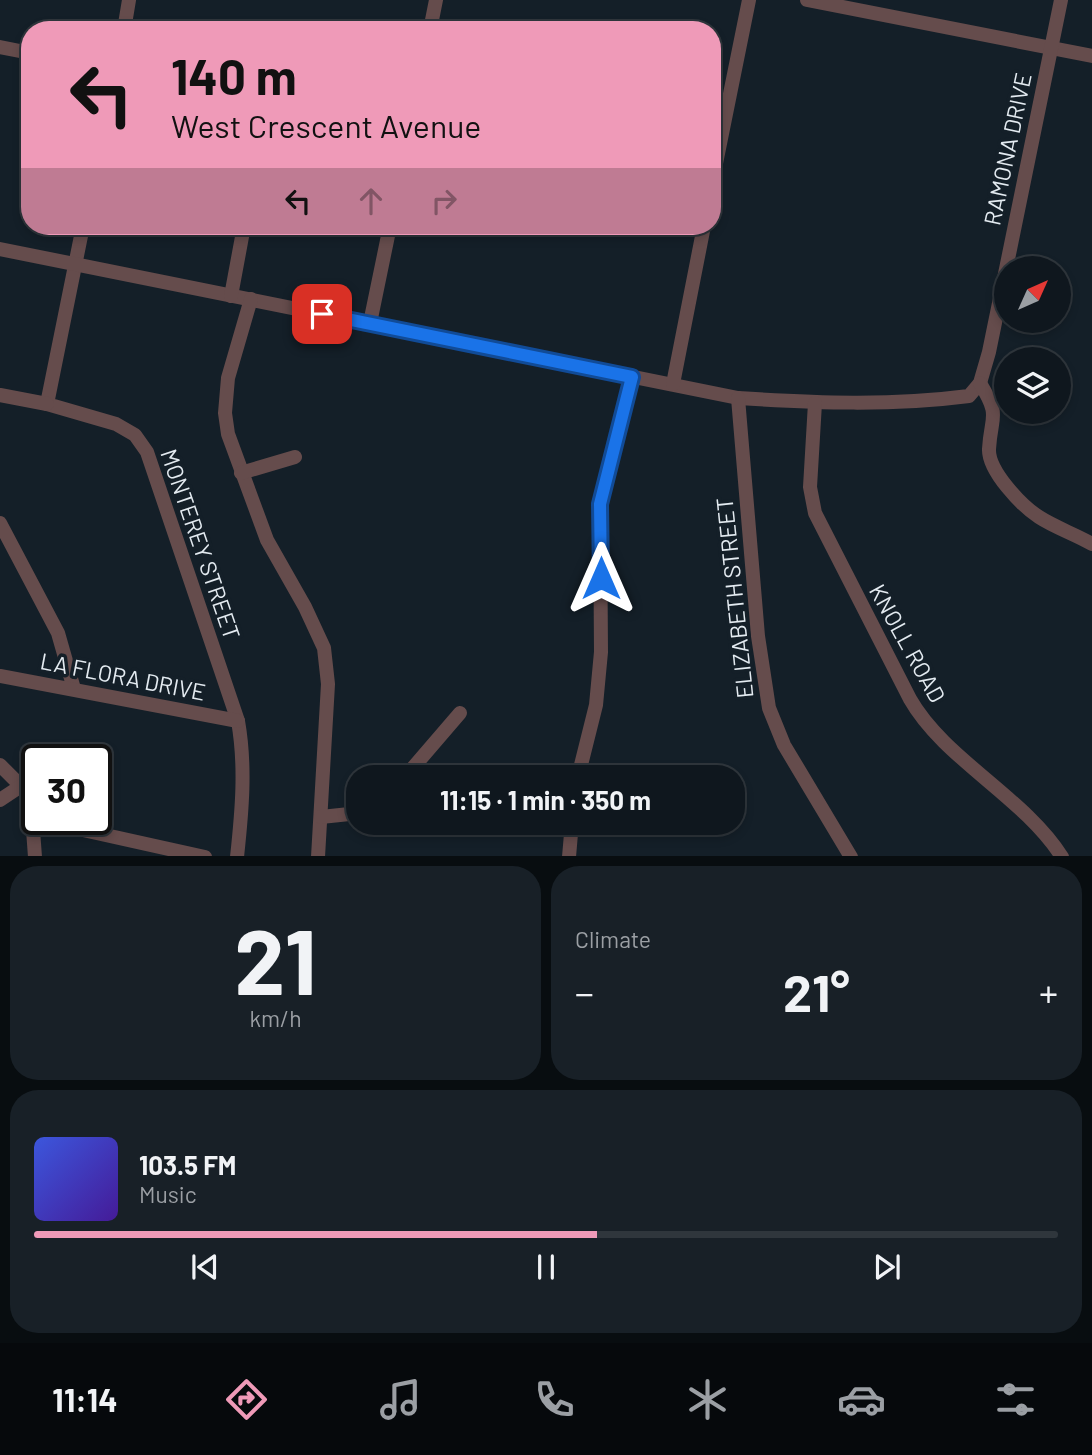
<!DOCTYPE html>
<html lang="en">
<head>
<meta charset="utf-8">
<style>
	body { margin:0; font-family:Barlow,sans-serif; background:#182027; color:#f1f3f6; height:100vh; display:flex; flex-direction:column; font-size:26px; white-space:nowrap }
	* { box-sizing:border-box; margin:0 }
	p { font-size:23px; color:#9b9fa4 }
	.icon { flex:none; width:38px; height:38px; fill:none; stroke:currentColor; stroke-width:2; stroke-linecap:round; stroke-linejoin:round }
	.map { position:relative; height:856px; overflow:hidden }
	.side { display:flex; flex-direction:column; gap:10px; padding:10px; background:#080d10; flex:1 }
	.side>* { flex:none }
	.top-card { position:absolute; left:21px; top:21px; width:700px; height:214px; border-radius:28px; box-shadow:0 4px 10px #0003,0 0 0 2px #2f363c; background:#ef9ab8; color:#111; overflow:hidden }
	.needle { width:46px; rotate:45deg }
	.fabs { position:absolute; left:994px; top:256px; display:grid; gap:14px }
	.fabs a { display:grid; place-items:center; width:77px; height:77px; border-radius:50%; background:#0f171e; box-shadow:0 4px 10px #0003,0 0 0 2px #2f363c; font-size:35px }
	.speed { position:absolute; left:21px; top:744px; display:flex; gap:14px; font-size:35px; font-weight:700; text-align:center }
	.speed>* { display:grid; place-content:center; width:91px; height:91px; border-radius:50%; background:#0f171e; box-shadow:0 4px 10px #0003,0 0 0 2px #2f363c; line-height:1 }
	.speed .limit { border:4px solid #111; border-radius:10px; background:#fff; color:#111 }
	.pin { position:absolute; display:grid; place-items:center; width:60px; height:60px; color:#fff; margin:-30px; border-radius:14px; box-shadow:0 4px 10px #0006 }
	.me { position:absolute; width:77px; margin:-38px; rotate:0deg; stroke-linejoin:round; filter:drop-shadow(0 0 5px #0008) }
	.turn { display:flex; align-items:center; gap:24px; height:147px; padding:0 35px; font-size:32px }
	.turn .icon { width:91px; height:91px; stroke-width:2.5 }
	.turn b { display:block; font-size:49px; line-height:60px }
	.lanes { display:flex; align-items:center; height:66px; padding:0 35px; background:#0003; justify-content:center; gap:35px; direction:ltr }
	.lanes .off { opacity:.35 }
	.big { font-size:52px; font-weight:700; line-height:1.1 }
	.side .tile { flex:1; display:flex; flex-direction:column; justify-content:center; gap:10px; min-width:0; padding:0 24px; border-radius:28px; background:#182027 }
	.side .dial { align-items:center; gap:0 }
	.dial b { font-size:91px; line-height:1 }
	.song { display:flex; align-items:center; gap:21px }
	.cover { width:84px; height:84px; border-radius:10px; background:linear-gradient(135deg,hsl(230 70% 55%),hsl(260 70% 35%)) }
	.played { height:7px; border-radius:4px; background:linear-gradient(90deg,#ef9ab8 55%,#2f363c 55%) }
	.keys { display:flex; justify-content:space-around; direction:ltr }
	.heat { display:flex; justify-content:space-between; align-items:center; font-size:38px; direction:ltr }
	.side .tiles { flex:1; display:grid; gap:10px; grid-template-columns:1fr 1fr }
	.tile:last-child { grid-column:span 2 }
	.trip { position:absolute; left:346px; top:765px; width:399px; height:70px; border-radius:28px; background:#0f171e; box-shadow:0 4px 10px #0003,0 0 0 2px #2f363c; font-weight:700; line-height:70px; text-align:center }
	.dock { display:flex; height:112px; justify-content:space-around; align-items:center; background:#06090c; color:#9b9fa4 }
	.dock .icon { width:49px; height:49px }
	.dock .active { color:#ef9ab8 }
	.dock b { font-size:32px; color:#f1f3f6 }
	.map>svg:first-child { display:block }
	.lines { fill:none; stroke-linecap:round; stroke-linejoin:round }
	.minor { stroke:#654c4c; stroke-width:14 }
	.route-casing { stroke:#114b97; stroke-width:18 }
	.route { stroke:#1a73e8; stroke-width:12 }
	.labels { text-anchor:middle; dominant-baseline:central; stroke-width:7; stroke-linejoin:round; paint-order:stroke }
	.street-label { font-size:23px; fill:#e4ebf1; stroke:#141f28 }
</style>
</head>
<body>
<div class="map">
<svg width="1092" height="857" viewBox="0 0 1092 857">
	<rect width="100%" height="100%" fill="#141f28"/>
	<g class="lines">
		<g class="minor">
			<polyline points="807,0 1092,56"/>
			<polyline points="124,30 129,0"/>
			<polyline points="430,30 436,0"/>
			<polyline points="0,47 30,53"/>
			<polyline points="712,183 749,0"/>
			<path d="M83 226 47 404 116 424 135 435 147 452 238 721C246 766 242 811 237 857"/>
			<path d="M0 249 738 398C815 403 892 406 969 396L980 383 989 352 1061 0"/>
			<polyline points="231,296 244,226"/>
			<polyline points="251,299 228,378 225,413 228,434 267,540 305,607 324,648 328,684 318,857"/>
			<polyline points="370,323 390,226"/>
			<path d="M980 383C1001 418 991 414 989 449 988 471 1022 506 1039 517 1056 528 1075 534 1092 544"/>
			<polyline points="673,384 704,226"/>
			<polyline points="0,395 47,404"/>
			<polyline points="738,398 758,636 769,708 784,745 851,857"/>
			<path d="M815 403 810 487 815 513 910 699C944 759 1024 797 1062 857"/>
			<polyline points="241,473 295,457"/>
			<polyline points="0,523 58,633 74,689"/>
			<polyline points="0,676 238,721"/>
			<polyline points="0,765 21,786 31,802 35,857"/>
			<polyline points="405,777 460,713"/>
			<polyline points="578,777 596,705 601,652 600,504 632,378"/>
			<polyline points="0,800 21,786"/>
			<polyline points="321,817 359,813"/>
			<polyline points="33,825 49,825 83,830 205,857"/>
			<polyline points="569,857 572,822"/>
		</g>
	</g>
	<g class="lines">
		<g class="route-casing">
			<polyline id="route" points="322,314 632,377 600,504 601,578"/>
		</g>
		<use href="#route" class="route"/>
	</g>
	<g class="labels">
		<g class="street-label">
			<text transform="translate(1007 149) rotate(-78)">RAMONA DRIVE</text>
			<text transform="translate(201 544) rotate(71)">MONTEREY STREET</text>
			<text transform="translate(734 598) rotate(-96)">ELIZABETH STREET</text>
			<text transform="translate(908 643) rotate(61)">KNOLL ROAD</text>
			<text transform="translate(123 676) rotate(11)">LA FLORA DRIVE</text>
		</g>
	</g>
</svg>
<div class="fabs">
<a><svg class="needle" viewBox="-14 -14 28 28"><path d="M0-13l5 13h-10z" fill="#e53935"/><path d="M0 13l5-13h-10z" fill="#9b9fa4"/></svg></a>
<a><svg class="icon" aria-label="layers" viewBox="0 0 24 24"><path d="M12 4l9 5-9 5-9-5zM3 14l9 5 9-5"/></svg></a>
</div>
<div class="speed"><div class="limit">30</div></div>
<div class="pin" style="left:322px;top:314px;background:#d93025"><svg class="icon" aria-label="arrive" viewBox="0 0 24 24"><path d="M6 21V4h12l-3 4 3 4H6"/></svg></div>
<svg class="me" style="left:601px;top:578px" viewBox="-20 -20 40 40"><path d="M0-17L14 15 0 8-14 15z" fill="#1a73e8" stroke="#fff" stroke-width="4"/></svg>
<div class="trip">11:15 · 1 min · 350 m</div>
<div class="top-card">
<div class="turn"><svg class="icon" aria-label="left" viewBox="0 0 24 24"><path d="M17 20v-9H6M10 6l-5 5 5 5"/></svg><div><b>140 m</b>West Crescent Avenue</div></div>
<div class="lanes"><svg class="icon" aria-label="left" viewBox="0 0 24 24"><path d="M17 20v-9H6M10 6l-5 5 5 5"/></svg><svg class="icon off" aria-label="ahead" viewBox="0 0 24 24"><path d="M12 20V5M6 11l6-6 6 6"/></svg><svg class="icon off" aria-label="right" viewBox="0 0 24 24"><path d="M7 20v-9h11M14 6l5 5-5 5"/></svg></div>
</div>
</div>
<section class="side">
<div class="tiles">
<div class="tile dial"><b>21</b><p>km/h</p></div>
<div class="tile"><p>Climate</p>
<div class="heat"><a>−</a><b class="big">21°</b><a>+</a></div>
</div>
<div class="tile">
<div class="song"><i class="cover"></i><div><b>103.5 FM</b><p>Music</p></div></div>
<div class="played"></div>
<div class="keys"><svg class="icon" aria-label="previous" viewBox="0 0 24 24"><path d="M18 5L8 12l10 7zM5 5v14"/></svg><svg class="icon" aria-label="pause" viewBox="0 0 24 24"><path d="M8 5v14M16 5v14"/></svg><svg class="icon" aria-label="next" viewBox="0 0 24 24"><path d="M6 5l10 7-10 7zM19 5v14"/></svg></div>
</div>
</div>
</section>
<nav class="dock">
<b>11:14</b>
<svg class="icon active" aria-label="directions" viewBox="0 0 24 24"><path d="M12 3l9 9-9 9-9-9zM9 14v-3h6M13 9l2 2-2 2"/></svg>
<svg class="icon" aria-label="music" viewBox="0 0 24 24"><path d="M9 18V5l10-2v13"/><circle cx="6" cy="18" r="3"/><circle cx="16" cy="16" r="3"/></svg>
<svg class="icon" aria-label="phone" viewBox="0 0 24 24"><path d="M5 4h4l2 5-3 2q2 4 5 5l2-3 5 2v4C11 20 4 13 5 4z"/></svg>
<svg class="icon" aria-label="climate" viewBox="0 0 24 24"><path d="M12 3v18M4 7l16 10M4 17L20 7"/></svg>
<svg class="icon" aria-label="car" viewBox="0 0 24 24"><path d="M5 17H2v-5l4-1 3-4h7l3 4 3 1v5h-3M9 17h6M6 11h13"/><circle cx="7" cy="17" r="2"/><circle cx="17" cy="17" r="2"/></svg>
<svg class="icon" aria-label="filters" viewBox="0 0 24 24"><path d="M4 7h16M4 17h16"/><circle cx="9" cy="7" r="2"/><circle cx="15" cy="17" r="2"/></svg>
</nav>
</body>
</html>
